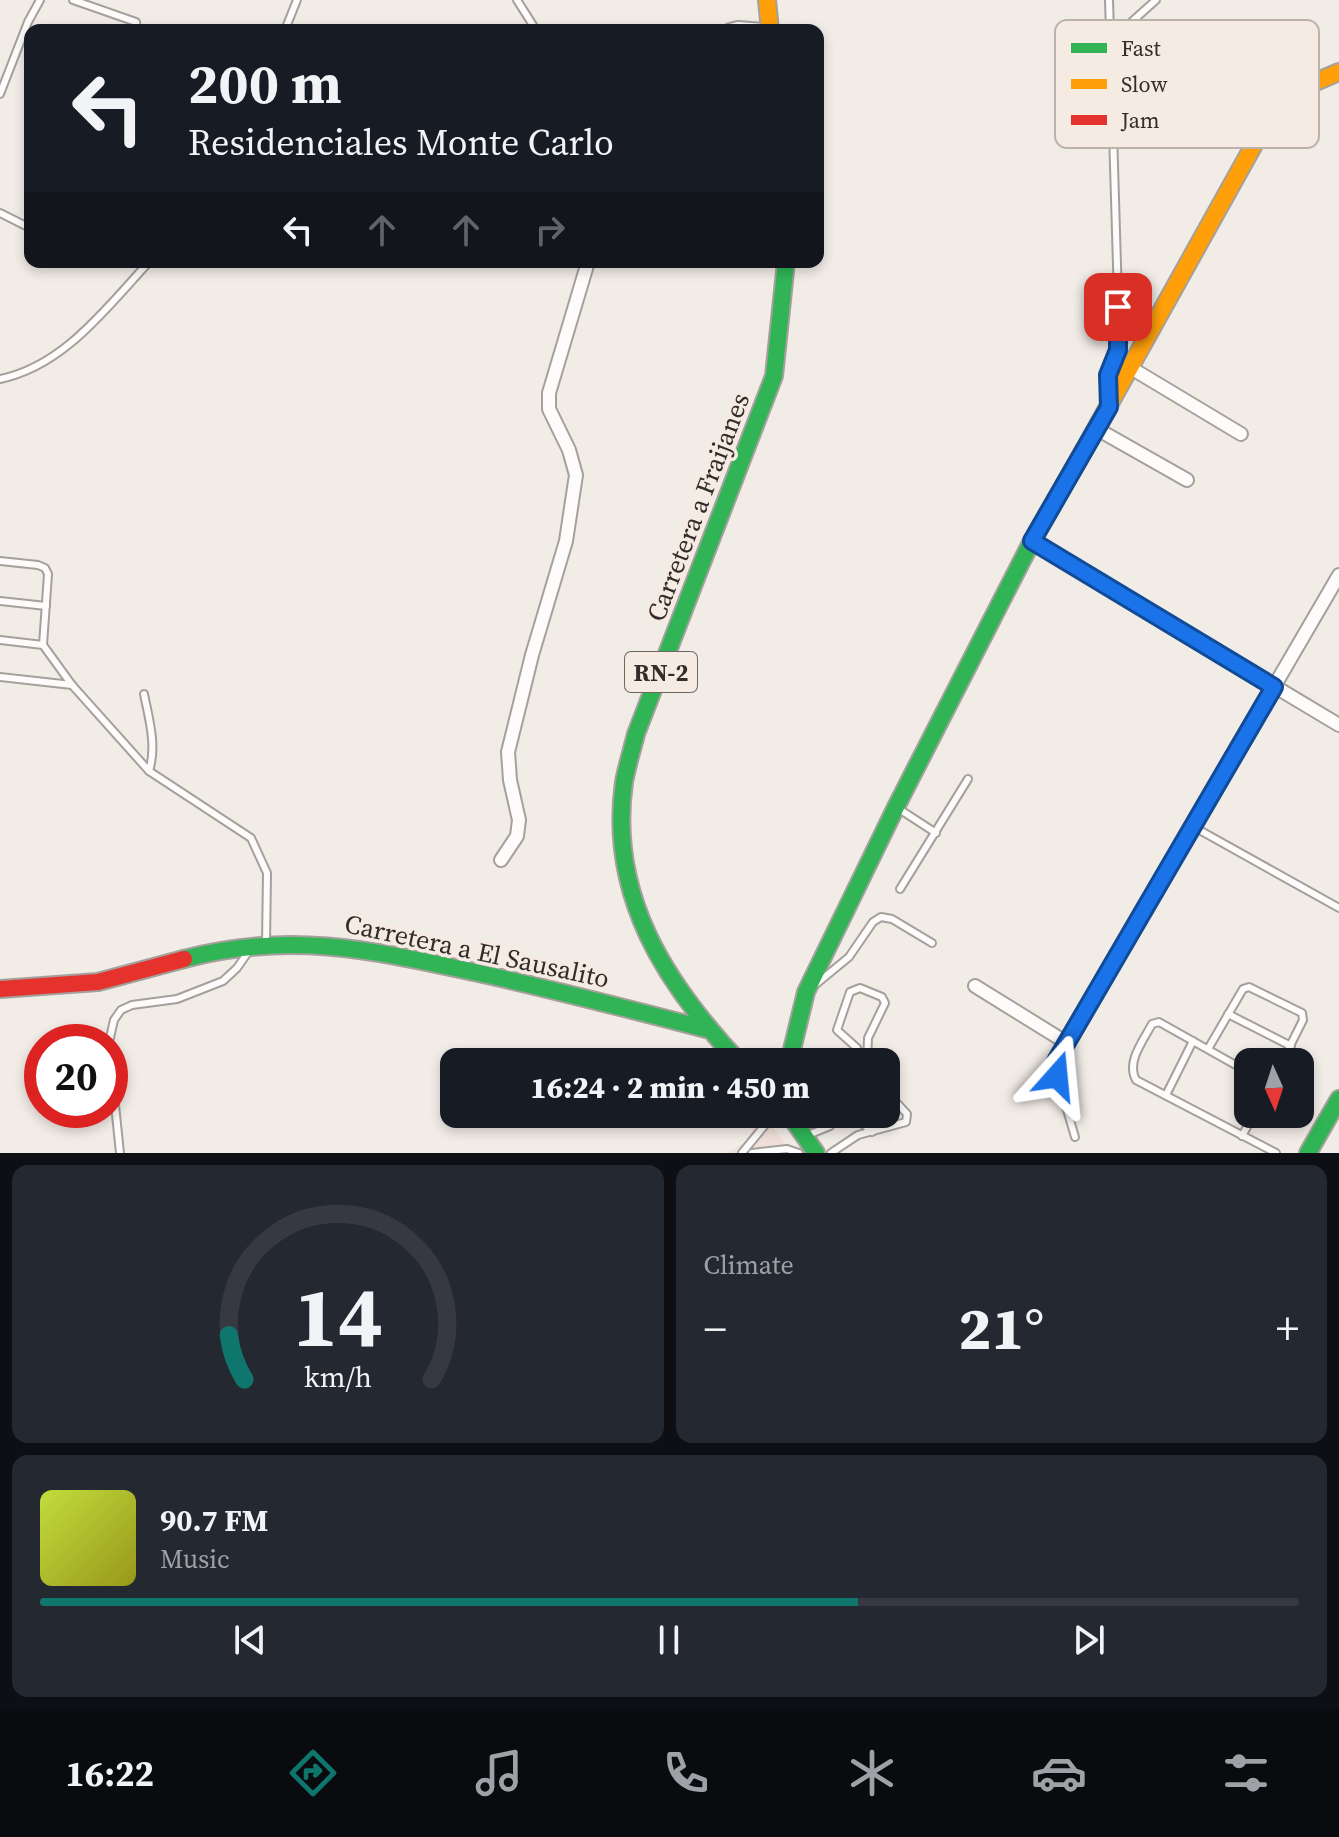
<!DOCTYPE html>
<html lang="en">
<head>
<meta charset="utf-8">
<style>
	body { margin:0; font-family:"Source Serif 4",serif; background:#242831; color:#f1f3f6; height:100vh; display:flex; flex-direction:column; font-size:30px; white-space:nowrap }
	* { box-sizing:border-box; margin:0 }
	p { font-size:26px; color:#9ea1a6 }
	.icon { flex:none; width:44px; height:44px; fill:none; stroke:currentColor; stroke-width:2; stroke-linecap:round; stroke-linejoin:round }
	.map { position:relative; height:1153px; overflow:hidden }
	.side { display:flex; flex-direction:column; gap:12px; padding:12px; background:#0d0f14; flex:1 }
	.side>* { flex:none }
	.guide { position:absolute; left:24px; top:24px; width:800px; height:244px; border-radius:16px; box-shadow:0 4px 12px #0003; background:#171b24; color:#f1f3f6; overflow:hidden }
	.needle { width:52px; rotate:177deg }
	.controls { position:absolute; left:1234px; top:1048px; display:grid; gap:16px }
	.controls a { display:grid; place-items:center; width:80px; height:80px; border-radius:16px; background:#171b24; box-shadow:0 4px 12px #0003; font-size:40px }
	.speed { position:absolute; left:24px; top:1024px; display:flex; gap:16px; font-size:40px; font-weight:700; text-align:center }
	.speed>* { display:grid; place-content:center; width:104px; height:104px; border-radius:50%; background:#171b24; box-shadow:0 4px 12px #0003; line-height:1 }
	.speed .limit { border:12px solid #d22; background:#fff; color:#111 }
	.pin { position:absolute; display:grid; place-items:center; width:68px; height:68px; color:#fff; margin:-34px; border-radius:16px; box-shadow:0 4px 12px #0006 }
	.me { position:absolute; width:88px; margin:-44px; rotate:18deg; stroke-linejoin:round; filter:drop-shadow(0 0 6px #0008) }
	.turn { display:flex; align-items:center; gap:28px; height:168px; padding:0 32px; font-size:36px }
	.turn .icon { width:104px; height:104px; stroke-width:2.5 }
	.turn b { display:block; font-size:56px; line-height:68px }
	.lanes { display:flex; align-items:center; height:76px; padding:0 32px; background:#0003; justify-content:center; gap:40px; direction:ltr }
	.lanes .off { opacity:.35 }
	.big { font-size:60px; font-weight:800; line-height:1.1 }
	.side .card { flex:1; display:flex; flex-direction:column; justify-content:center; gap:12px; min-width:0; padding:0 28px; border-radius:16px; background:#242831 }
	.side .dial { align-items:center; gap:0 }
	.dial svg { height:208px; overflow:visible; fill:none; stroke:#363941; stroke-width:7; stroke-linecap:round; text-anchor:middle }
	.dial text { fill:#f1f3f6; stroke:none }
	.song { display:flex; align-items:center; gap:24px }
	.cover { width:96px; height:96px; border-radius:12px; background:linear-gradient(135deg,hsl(70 70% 55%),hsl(60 70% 35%)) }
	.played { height:8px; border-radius:4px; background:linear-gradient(90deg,#0f766e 65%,#363941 65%) }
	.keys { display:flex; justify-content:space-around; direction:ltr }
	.heat { display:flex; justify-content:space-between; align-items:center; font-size:44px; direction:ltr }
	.side .tiles { flex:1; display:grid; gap:12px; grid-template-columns:1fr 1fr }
	.card:last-child { grid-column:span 2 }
	.trip { position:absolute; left:440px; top:1048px; width:460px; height:80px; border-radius:16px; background:#171b24; box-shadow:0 4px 12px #0003; font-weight:800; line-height:80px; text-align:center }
	.tab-bar { display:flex; height:128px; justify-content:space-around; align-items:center; background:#090b0e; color:#9ea1a6 }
	.tab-bar .icon { width:56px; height:56px }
	.tab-bar .current { color:#0f766e }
	.tab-bar b { font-size:36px; color:#f1f3f6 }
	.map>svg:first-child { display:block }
	.education { fill:#f0e0d9 }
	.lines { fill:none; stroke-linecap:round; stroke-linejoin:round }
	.lane-casing { stroke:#a4a09c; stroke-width:10 }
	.street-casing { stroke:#a4a09c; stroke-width:16 }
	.fast-casing { stroke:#a4a09c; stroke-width:20 }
	.slow-casing { stroke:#a4a09c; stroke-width:20 }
	.jam-casing { stroke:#a4a09c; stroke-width:20 }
	.lane { stroke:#fdfcfb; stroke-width:6 }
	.street { stroke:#fdfcfb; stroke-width:12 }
	.fast { stroke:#30b455; stroke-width:16 }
	.slow { stroke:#ff9f0a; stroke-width:16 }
	.jam { stroke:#e5322d; stroke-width:16 }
	.route-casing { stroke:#114b97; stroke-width:20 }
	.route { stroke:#1a73e8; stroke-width:14 }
	.labels { text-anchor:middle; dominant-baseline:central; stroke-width:7; stroke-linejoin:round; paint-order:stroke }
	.shield { fill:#f6ebe3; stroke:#6d6662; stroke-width:2 }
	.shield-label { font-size:24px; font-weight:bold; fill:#322d2a }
	.street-label { font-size:26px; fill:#322d2a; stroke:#f6ebe3 }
	.key { fill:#f6ebe3; stroke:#bbb2ac; stroke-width:2 }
	.key-label { font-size:22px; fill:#322d2a }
</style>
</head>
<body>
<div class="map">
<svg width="1339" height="1153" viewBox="0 0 1339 1153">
	<rect width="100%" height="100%" fill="#f2ece7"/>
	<polygon class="education" points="762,1114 793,1153 727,1153 746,1142"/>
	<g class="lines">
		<g class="lane-casing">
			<g id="lane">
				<polyline points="73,0 136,22 137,30"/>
				<polyline points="517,0 536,30"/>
				<polyline points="285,30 297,0"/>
				<polyline points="1109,42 1156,0"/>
				<polyline points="0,94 28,22 40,0"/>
				<polyline points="0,213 30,228"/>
				<path d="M0 379C64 366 107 307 149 262"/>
				<path d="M1109 398C1108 372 1117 356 1119 331L1109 0"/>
				<polyline points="0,561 38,565 45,568 48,574 43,645 72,685 149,771 251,838 267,873 266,943"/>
				<polyline points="0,601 46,606"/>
				<polyline points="0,640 43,645"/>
				<polyline points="0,677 72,685"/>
				<path d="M144 694C149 719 157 746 149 771"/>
				<polyline points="896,807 936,833"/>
				<polyline points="1194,827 1339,908"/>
				<polyline points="900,889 968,779"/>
				<polyline points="815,985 849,957 873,922 881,917 892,919 932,943"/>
				<polyline points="1228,1014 1291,1046"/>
				<polyline points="109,1042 114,1020 121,1010 132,1005 177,999 223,981 237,968 251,948"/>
				<polyline points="1208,1049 1243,989 1249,987 1302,1013 1303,1020 1282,1062"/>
				<polyline points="110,1057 120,1153"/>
				<polyline points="1056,1061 1057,1076 1075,1137"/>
				<polyline points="861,1062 857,1048 837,1030 850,992 860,988 882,997 885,1003 868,1038 867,1062"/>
				<path d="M1248 1072 1159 1022 1152 1024C1143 1041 1126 1062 1136 1080L1276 1153"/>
				<polyline points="1166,1095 1193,1041"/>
				<polyline points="852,1114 872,1132"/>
				<polyline points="808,1135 830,1126 838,1114"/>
				<polyline points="1242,1136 1254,1114"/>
				<polyline points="742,1153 774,1114"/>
				<polyline points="752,1153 787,1149 799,1153"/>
				<polyline points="831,1153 858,1135 906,1122 907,1114 886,1091"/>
			</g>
		</g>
		<g class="street-casing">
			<g id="street">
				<polyline points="730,30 738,28 765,30"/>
				<polyline points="1131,368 1241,434"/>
				<polyline points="1097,429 1187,480"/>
				<polyline points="1032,541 1339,725"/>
				<polyline points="501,860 517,836 519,820 510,780 508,752 532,655 566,541 576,475 569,450 549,409 549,393 588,262"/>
				<polyline points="975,986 1067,1043"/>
				<polyline points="1044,1074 1056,1061 1339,575"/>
			</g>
		</g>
		<g class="fast-casing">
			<g id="fast">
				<path d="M184 959C288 931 372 950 474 972 552 989 629 1009 706 1029"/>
				<path d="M739 1062C665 983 608 895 624 782 627 766 632 750 636 734L774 376 786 262"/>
				<polyline points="789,1062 806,992 896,807 1032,541 1084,450"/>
				<polyline points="789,1114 816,1153"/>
				<polyline points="1308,1153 1339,1099"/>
			</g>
		</g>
		<g class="slow-casing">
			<g id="slow">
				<polyline points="767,0 770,30"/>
				<polyline points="1084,450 1270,116 1306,86 1339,72"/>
			</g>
		</g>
		<g class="jam-casing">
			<polyline id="jam" points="0,989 98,982 184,959"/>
		</g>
		<use href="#lane" class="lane"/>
		<use href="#street" class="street"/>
		<use href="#fast" class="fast"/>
		<use href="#slow" class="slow"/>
		<use href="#jam" class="jam"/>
	</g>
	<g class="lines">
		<g class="route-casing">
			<polyline id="route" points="1057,1076 1056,1061 1274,687 1032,541 1109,407 1108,375 1118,350 1118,307"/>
		</g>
		<use href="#route" class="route"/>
	</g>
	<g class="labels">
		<rect class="shield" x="625" y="652" width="72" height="40" rx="6"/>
		<g class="shield-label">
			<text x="661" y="672">RN-2</text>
		</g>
		<g class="street-label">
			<text transform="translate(698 507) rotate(-69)">Carretera a Fraijanes</text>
			<text transform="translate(477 951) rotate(12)">Carretera a El Sausalito</text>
		</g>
	</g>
	<rect x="1055" y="20" width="264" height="128" rx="12" class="key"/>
	<rect x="1071" y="43" width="36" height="10" fill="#30b455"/>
	<rect x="1071" y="79" width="36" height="10" fill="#ff9f0a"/>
	<rect x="1071" y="115" width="36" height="10" fill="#e5322d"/>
	<g class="key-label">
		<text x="1121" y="56">Fast</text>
		<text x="1121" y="92">Slow</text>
		<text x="1121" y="128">Jam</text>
	</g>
</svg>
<div class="controls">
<a><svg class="needle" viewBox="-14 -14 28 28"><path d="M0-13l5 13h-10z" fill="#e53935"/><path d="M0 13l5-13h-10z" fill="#9ea1a6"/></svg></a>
</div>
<div class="speed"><div class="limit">20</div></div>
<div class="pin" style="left:1118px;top:307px;background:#d93025"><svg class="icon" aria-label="arrive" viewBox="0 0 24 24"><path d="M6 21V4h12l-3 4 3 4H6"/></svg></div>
<svg class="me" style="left:1057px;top:1076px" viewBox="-20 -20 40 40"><path d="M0-17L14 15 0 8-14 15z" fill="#1a73e8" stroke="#fff" stroke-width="4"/></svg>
<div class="trip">16:24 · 2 min · 450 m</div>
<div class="guide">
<div class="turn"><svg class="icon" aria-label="left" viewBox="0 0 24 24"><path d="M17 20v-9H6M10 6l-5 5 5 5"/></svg><div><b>200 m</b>Residenciales Monte Carlo</div></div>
<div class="lanes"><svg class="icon" aria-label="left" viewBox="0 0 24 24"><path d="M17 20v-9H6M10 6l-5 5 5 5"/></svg><svg class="icon off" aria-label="ahead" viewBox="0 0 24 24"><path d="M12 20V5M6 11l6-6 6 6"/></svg><svg class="icon off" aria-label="ahead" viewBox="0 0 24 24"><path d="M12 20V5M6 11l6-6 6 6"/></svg><svg class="icon off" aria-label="right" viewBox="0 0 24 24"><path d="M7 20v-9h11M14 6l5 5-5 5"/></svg></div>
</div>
</div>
<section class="side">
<div class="tiles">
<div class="card dial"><svg viewBox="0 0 100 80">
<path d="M14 69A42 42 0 1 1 86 69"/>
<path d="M14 69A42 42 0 0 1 8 52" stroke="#0f766e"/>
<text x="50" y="56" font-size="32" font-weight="700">14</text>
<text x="50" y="72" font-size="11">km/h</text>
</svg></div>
<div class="card"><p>Climate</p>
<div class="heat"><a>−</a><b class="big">21°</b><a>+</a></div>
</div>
<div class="card">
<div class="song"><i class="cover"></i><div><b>90.7 FM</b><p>Music</p></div></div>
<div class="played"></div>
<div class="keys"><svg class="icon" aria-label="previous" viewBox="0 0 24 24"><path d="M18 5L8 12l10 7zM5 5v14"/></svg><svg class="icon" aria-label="pause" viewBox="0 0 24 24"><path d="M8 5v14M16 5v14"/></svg><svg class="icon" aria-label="next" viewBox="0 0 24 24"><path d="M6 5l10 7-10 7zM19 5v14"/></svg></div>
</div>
</div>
</section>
<nav class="tab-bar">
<b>16:22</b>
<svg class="icon current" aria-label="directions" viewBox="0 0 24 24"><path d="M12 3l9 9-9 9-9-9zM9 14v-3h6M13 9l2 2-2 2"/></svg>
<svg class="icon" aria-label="music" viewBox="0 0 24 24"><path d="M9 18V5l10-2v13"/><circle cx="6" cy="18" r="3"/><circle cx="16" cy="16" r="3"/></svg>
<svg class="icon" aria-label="phone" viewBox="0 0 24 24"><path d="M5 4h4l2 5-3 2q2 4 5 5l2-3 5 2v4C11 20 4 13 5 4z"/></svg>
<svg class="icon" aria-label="climate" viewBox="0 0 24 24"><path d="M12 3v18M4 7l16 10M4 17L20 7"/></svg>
<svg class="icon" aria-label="car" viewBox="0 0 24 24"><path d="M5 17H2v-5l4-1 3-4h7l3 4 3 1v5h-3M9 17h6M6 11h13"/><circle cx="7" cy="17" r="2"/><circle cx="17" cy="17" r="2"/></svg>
<svg class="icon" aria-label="filters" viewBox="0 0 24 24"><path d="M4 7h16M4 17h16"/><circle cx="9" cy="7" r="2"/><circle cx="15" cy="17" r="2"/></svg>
</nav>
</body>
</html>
